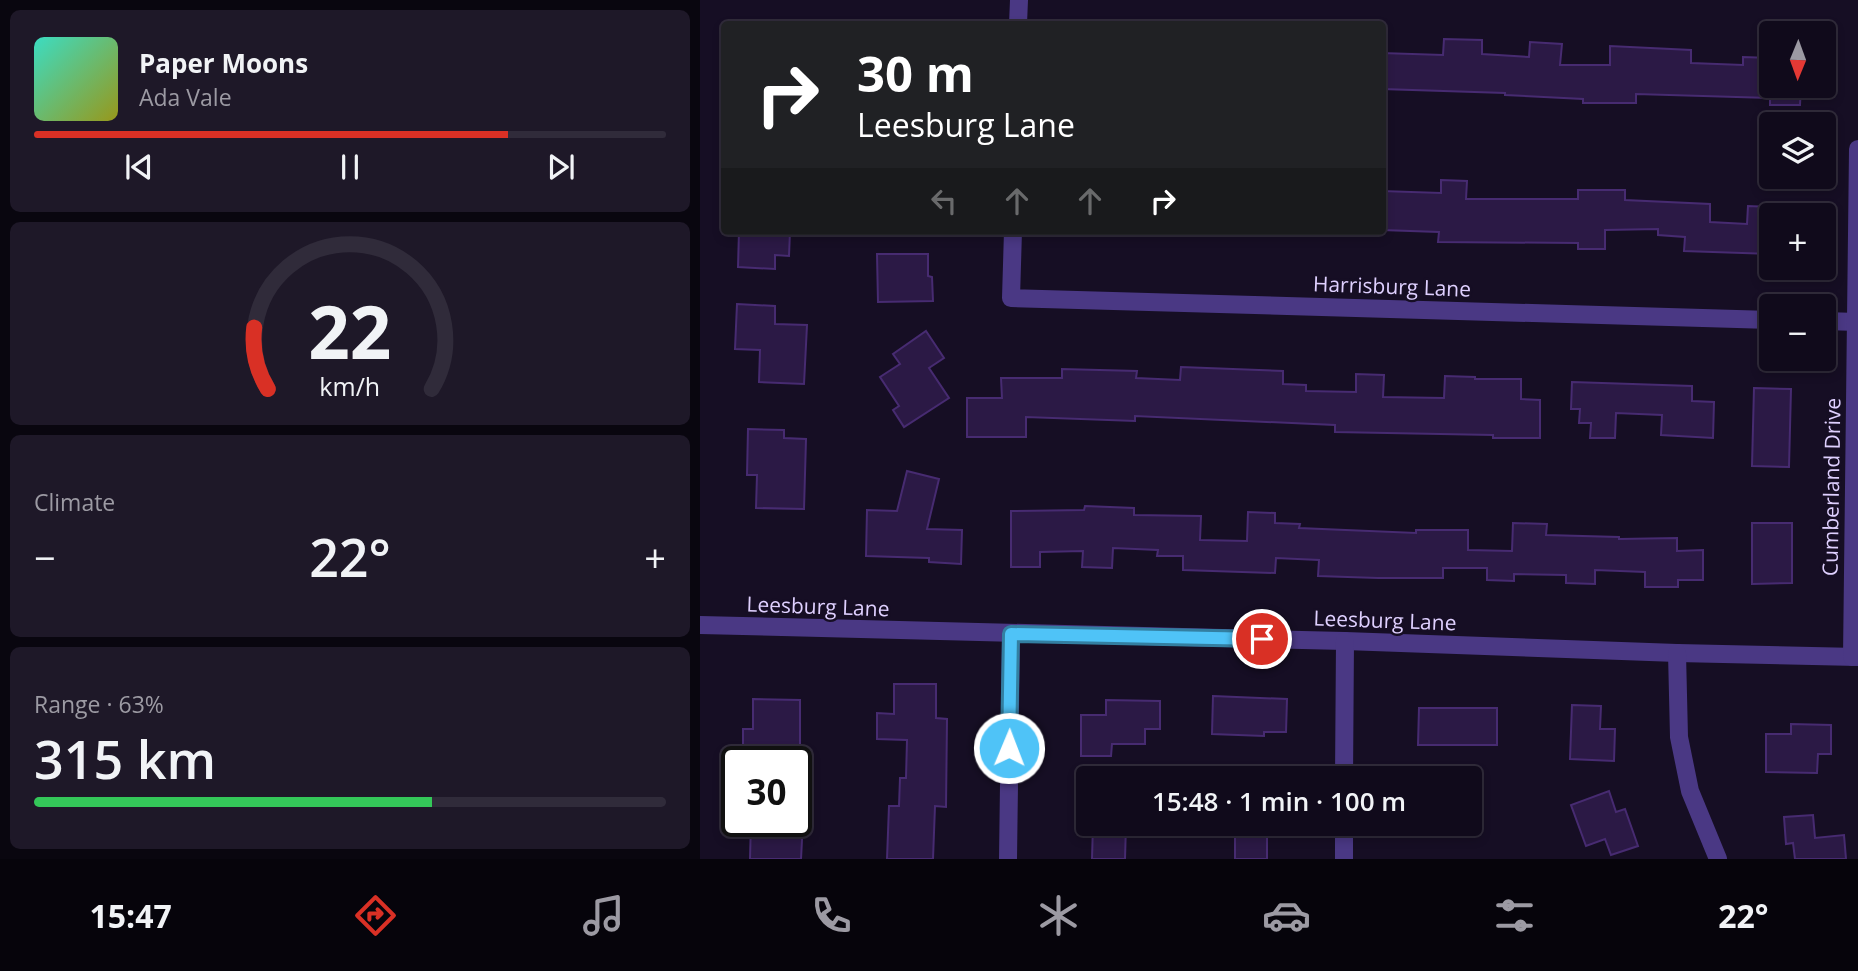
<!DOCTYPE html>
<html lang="en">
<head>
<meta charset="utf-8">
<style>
	body { margin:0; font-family:"Open Sans",sans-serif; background:#1e1828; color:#f1f3f6; height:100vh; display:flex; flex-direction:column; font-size:26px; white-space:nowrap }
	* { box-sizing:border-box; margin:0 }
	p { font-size:23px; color:#9c9aa3 }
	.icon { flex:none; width:38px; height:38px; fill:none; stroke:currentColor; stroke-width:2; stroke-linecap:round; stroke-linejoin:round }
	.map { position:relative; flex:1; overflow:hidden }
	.side { display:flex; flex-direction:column; gap:10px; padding:10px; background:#09060f; width:700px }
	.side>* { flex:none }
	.banner { position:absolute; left:21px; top:21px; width:665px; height:214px; border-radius:7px; box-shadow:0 4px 10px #0003,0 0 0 2px #302b3a; background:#202124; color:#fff; overflow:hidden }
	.needle { width:46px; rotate:181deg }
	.controls { position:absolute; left:1059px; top:21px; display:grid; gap:14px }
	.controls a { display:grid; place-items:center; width:77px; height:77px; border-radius:7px; background:#100a1b; box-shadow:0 4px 10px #0003,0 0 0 2px #302b3a; font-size:35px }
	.speed { position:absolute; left:21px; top:746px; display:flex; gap:14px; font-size:35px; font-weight:700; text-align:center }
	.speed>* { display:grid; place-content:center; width:91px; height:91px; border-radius:50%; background:#100a1b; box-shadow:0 4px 10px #0003,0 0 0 2px #302b3a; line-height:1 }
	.speed .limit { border:4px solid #111; border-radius:10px; background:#fff; color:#111 }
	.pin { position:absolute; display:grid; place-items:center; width:60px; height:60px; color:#fff; margin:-30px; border:4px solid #fff; border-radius:50%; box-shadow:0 2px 7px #0007 }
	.me { position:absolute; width:77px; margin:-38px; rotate:1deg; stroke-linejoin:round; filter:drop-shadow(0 0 5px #0008) }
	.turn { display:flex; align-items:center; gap:24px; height:147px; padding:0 21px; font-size:32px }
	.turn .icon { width:91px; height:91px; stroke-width:2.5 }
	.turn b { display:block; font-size:49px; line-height:60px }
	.lanes { display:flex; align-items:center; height:66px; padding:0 21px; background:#0003; justify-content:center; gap:35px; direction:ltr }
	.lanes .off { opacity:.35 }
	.big { font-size:52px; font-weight:600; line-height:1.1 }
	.side .widget { flex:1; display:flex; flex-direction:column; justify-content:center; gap:10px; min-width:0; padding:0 24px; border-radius:10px; background:#1e1828 }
	.side .dial { align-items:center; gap:0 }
	.dial svg { height:182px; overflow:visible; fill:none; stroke:#302b3a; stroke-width:7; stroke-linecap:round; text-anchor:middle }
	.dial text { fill:#f1f3f6; stroke:none }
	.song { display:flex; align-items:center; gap:21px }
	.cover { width:84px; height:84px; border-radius:10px; background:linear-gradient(135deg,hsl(170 70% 55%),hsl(60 70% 35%)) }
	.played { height:7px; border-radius:4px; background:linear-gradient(90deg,#d93025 75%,#302b3a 75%) }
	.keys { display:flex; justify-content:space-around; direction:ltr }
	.heat { display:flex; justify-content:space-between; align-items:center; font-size:38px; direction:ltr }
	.charge { height:10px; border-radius:5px; background:linear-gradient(90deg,#34c759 63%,#302b3a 0) }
	.trip { position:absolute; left:376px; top:766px; width:406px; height:70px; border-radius:7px; background:#100a1b; box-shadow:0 4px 10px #0003,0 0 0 2px #302b3a; font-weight:600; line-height:70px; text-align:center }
	.tabs { display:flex; height:112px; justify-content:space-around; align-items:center; background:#06040b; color:#9c9aa3 }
	.tabs .icon { width:49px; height:49px }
	.tabs .selected { color:#d93025 }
	.tabs b { font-size:32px; color:#f1f3f6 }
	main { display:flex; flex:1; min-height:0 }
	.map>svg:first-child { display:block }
	.building { fill:#2b1945; stroke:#472b71; stroke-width:2 }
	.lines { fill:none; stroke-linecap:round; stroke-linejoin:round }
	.street { stroke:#4a3884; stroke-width:18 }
	.route-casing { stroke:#337fa1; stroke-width:18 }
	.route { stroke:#4fc3f7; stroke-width:12 }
	.labels { text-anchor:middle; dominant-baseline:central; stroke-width:5; stroke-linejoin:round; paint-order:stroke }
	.street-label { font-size:21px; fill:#dfd0ff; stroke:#160e24 }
</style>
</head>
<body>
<main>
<section class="side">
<div class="widget">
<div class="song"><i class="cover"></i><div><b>Paper Moons</b><p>Ada Vale</p></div></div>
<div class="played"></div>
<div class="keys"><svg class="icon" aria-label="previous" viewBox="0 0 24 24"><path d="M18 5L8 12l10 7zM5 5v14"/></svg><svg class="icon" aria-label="pause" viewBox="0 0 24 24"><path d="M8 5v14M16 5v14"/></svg><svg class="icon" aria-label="next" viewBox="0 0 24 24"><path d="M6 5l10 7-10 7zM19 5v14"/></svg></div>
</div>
<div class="widget dial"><svg viewBox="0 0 100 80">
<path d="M14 69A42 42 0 1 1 86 69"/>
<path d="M14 69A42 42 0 0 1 8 42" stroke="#d93025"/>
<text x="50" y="56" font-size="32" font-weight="700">22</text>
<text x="50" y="72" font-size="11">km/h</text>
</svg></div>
<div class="widget"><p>Climate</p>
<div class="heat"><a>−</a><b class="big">22°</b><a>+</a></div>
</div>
<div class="widget"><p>Range · 63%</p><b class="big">315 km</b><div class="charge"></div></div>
</section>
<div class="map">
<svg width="1158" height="859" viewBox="0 0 1158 859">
	<rect width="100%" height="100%" fill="#160e24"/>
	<g class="building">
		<polygon points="744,39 782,40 782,54 829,57 830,42 862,44 860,65 910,65 910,46 991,50 991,63 1043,65 1043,57 1071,58 1071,86 1101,86 1100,105 1070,105 1070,98 936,94 936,103 883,103 883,99 805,95 805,93 682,89 682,53 743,55"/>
		<polygon points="741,180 767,181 766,199 878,199 878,190 925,190 925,200 1010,204 1010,222 1047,224 1048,206 1071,207 1071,254 984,251 985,237 958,235 958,229 905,230 905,249 878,249 878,243 738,242 739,232 682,230 682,191 741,193"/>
		<polygon points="39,231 90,231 89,256 75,255 75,269 38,267"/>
		<polygon points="177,254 228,254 228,276 232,277 233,301 178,302"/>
		<polygon points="37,304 75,306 75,324 107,325 104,384 59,382 60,350 35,349"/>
		<polygon points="226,331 244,358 229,368 249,398 204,427 193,410 199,406 180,377 200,364 193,354"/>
		<polygon points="481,367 583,371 583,384 606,385 606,391 656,392 656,374 684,375 683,397 744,398 745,376 775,377 775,379 821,379 821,399 840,400 840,438 793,438 793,435 635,432 635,425 435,416 435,421 326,417 326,437 267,437 267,398 302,398 301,378 362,378 362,369 437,371 436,378 480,380"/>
		<polygon points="872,382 992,386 992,401 1014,402 1013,438 961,435 962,415 916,413 915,438 890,438 891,423 879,423 880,409 871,409"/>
		<polygon points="1054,388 1091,389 1089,467 1052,466"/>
		<polygon points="48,429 84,430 84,438 106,439 104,509 56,508 57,475 47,475"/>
		<polygon points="207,471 239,479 227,529 262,530 261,564 229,562 229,558 166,556 167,510 197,511"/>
		<polygon points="385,506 434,508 434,515 501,516 500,540 547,541 548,512 575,513 575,523 600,524 599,528 716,533 716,530 768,530 768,550 812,551 813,523 847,524 846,535 919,537 919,539 977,538 977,551 1003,550 1003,580 978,580 978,587 945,587 945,572 895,570 895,584 866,583 866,575 814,574 814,581 787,580 787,568 743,568 743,578 678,578 618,576 619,560 576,558 575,573 483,570 483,556 457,556 458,550 413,548 412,568 382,567 383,551 340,552 340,567 311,567 311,511 384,510"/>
		<polygon points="1052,523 1092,523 1092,583 1052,584"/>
		<polygon points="194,684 236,684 236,718 247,719 246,807 235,806 233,859 187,859 189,806 199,806 200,778 206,778 207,740 177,739 177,713 194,714"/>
		<polygon points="513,696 587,699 586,732 564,732 564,736 512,734"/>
		<polygon points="53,699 100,700 100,749 76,749 76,761 43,761 43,729 53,729"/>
		<polygon points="406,700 460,701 460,729 445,729 445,744 412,744 411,756 381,756 381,715 406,715"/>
		<polygon points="872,705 901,706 900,729 915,729 914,761 870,759"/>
		<polygon points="719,708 797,708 797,745 718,745"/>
		<polygon points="1091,724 1131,725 1131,754 1118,754 1117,773 1066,772 1066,734 1091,734"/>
		<polygon points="909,791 916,812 925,809 938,846 911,855 905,839 886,846 871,805"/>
		<polygon points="1113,815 1115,838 1144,835 1146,859 1095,859 1093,843 1086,844 1084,817"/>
		<polygon points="51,821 103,821 101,859 50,859"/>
		<polygon points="393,824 426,824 425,859 392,859"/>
		<rect x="535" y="824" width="32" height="35"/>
	</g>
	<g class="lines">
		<g class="street">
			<polyline points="318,24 319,0"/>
			<polyline points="313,231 311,298 1071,320"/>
			<polyline points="1124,321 1158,322"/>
			<polyline points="0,625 645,641 977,653 1158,657"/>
			<polyline points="977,653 979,737 990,791 1018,859"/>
			<polyline points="1152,657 1158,149"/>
			<polyline points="644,779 645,641"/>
			<polyline points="308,859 311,634"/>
			<polyline points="644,859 644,824"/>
		</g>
	</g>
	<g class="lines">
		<g class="route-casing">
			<polyline id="route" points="309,748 311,634 562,639"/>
		</g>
		<use href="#route" class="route"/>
	</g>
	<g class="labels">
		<g class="street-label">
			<text transform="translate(692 286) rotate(2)">Harrisburg Lane</text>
			<text transform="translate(1131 487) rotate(-89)">Cumberland Drive</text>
			<text transform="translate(118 606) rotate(2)">Leesburg Lane</text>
			<text transform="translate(685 620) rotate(2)">Leesburg Lane</text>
		</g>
	</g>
</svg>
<div class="controls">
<a><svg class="needle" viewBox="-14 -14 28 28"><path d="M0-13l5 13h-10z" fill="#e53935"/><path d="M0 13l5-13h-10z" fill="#9c9aa3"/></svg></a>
<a><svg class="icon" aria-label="layers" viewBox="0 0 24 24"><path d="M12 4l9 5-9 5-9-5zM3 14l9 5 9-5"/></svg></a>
<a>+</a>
<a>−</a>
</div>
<div class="speed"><div class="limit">30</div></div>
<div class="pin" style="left:562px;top:639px;background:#d93025"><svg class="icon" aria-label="arrive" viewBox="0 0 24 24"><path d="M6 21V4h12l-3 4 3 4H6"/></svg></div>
<svg class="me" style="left:309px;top:748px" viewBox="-20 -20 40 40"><circle r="17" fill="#4fc3f7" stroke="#fff" stroke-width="3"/><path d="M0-11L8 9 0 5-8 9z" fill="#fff"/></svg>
<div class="trip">15:48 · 1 min · 100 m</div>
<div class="banner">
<div class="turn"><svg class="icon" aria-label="right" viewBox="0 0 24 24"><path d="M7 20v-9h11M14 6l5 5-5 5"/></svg><div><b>30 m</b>Leesburg Lane</div></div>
<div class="lanes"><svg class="icon off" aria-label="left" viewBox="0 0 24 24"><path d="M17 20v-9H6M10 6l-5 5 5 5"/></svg><svg class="icon off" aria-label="ahead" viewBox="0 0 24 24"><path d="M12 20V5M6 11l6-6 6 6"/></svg><svg class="icon off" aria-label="ahead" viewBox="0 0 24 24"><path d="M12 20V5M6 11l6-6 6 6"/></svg><svg class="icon" aria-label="right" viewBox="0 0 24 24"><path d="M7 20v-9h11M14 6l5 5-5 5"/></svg></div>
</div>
</div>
</main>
<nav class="tabs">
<b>15:47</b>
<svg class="icon selected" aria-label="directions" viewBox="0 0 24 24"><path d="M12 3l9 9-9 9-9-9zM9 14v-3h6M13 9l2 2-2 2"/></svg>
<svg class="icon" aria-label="music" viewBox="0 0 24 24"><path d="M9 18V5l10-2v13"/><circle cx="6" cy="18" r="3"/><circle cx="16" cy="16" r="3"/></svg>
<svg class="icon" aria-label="phone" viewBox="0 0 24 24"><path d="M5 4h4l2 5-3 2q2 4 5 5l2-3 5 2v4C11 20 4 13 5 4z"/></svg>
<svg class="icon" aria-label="climate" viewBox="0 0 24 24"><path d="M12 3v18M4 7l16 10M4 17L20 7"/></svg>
<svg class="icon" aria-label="car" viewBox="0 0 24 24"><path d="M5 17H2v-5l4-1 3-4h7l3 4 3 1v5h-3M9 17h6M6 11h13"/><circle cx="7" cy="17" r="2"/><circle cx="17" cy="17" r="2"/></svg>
<svg class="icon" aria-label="filters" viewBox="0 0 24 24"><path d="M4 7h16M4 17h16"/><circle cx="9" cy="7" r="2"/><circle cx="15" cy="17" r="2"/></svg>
<b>22°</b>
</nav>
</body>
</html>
